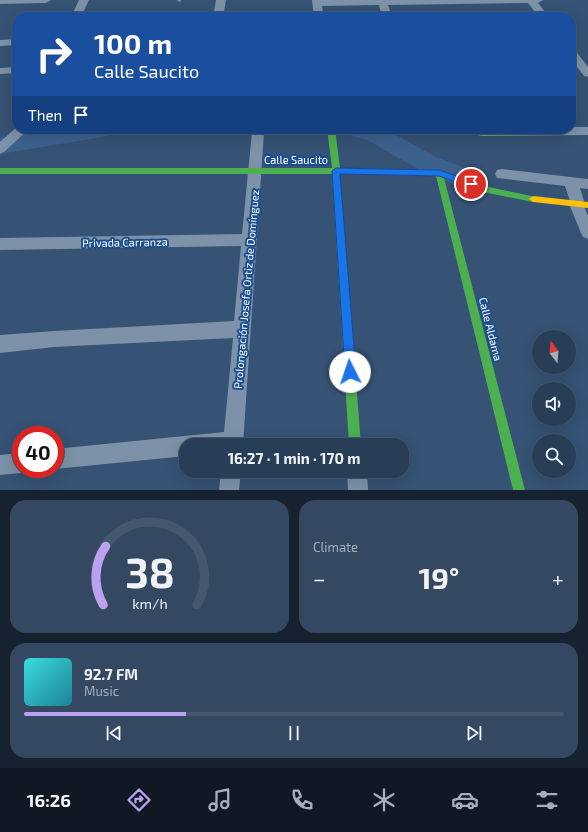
<!DOCTYPE html>
<html lang="en">
<head>
<meta charset="utf-8">
<style>
	body { margin:0; font-family:"Exo 2",sans-serif; background:#344961; color:#f1f3f6; height:100vh; display:flex; flex-direction:column; font-size:15px; white-space:nowrap }
	* { box-sizing:border-box; margin:0 }
	p { font-size:13px; color:#a5aeba }
	.icon { flex:none; width:22px; height:22px; fill:none; stroke:currentColor; stroke-width:2; stroke-linecap:round; stroke-linejoin:round }
	.map { position:relative; height:490px; overflow:hidden }
	.drawer { display:flex; flex-direction:column; gap:10px; padding:10px; background:#162230; flex:1 }
	.drawer>* { flex:none }
	.banner { position:absolute; left:12px; top:12px; width:564px; height:122px; border-radius:16px; box-shadow:0 4px 16px #0002,0 0 0 1px #44576d; background:#1a4fa0; color:#fff; overflow:hidden }
	.needle { width:26px; rotate:343deg }
	.buttons { position:absolute; left:532px; top:330px; display:grid; gap:8px }
	.buttons a { display:grid; place-items:center; width:44px; height:44px; border-radius:50%; background:#283e57; box-shadow:0 4px 16px #0002,0 0 0 1px #44576d; font-size:20px }
	.speed { position:absolute; left:12px; top:426px; display:flex; gap:8px; font-size:20px; font-weight:700; text-align:center }
	.speed>* { display:grid; place-content:center; width:52px; height:52px; border-radius:50%; background:#283e57; box-shadow:0 4px 16px #0002,0 0 0 1px #44576d; line-height:1 }
	.speed .limit { border:6px solid #d22; background:#fff; color:#111 }
	.pin { position:absolute; display:grid; place-items:center; width:34px; height:34px; color:#fff; margin:-17px; border:2px solid #fff; border-radius:50%; box-shadow:0 1px 4px #0007 }
	.me { position:absolute; width:44px; margin:-22px; rotate:356deg; stroke-linejoin:round; filter:drop-shadow(0 0 3px #0008) }
	.turn { display:flex; align-items:center; gap:14px; height:84px; padding:0 16px; font-size:18px }
	.turn .icon { width:52px; height:52px; stroke-width:2.5 }
	.turn b { display:block; font-size:28px; line-height:34px }
	.then { display:flex; align-items:center; height:38px; padding:0 16px; background:#0003; gap:8px; font-size:15px }
	.big { font-size:30px; font-weight:700; line-height:1.1 }
	.drawer .tile { flex:1; display:flex; flex-direction:column; justify-content:center; gap:6px; min-width:0; padding:0 14px; border-radius:16px; background:#344961 }
	.drawer .dial { align-items:center; gap:0 }
	.dial svg { height:104px; overflow:visible; fill:none; stroke:#44576d; stroke-width:7; stroke-linecap:round; text-anchor:middle }
	.dial text { fill:#f1f3f6; stroke:none }
	.song { display:flex; align-items:center; gap:12px }
	.cover { width:48px; height:48px; border-radius:6px; background:linear-gradient(135deg,hsl(180 70% 55%),hsl(190 70% 35%)) }
	.played { height:4px; border-radius:2px; background:linear-gradient(90deg,#bca0f2 30%,#44576d 30%) }
	.keys { display:flex; justify-content:space-around; direction:ltr }
	.heat { display:flex; justify-content:space-between; align-items:center; font-size:22px; direction:ltr }
	.drawer .tiles { flex:1; display:grid; gap:10px; grid-template-columns:1fr 1fr }
	.tile:last-child { grid-column:span 2 }
	.trip { position:absolute; left:179px; top:438px; width:230px; height:40px; border-radius:16px; background:#283e57; box-shadow:0 4px 16px #0002,0 0 0 1px #44576d; font-weight:700; line-height:40px; text-align:center }
	.menu { display:flex; height:64px; justify-content:space-around; align-items:center; background:#101923; color:#a5aeba }
	.menu .icon { width:28px; height:28px }
	.menu .on { color:#bca0f2 }
	.menu b { font-size:18px; color:#f1f3f6 }
	.map>svg:first-child { display:block }
	.lines { fill:none; stroke-linecap:round; stroke-linejoin:round }
	.river { fill:#3b618d; fill-rule:evenodd }
	.lane { fill:#7d92a8; fill-rule:evenodd }
	.street { fill:#7d92a8; fill-rule:evenodd }
	.fast { fill:#4caf50; fill-rule:evenodd }
	.slow { fill:#ffc107; fill-rule:evenodd }
	.route { fill:#1a73e8; stroke:#114b97 }
	.labels { text-anchor:middle; dominant-baseline:central; stroke-width:4; stroke-linejoin:round; paint-order:stroke }
	.street-label { font-size:11px; fill:#fff; stroke:#1b4f8f }
</style>
</head>
<body>
<div class="map">
<svg width="588" height="490" viewBox="0 0 588 490">
	<rect width="100%" height="100%" fill="#365274"/>
	<g class="lines">
		<g class="river">
			<polygon points="53,129 113,129 110,135 102,137 0,154 0,138"/>
			<polygon points="347,129 385,129 436,157 479,173 483,180 479,187 470,190 461,187 418,169 369,141 350,135"/>
		</g>
		<polygon class="lane" points="177,0 181,0 181,1 179,2"/>
		<g class="street">
			<polygon points="0,0 51,0 46,3 0,4"/>
			<polygon points="79,0 89,0 81,17 71,17"/>
			<polygon points="216,0 226,0 223,17 213,17"/>
			<polygon points="312,0 543,0 538,3 549,17 539,17 528,3 388,5 392,17 382,17 379,5 322,6 324,17 314,17"/>
			<polygon points="17,39 17,45 0,46 0,40"/>
			<polygon points="571,49 575,50 588,67 588,77 584,76 571,59"/>
			<polygon points="17,67 17,73 0,74 0,68"/>
			<polygon points="17,127 17,129 29,129 4,152 0,154 0,142"/>
			<polygon points="571,127 588,127 588,135 482,136 478,135 476,132 478,129 571,129"/>
			<polygon points="254,129 262,129 264,132 243,445 186,445 186,456 55,469 55,449 224,432 233,338 54,347 0,353 0,335 54,331 234,321 241,246 0,250 0,238 242,234 252,132"/>
			<polygon points="502,169 588,179 588,189 580,188 584,201 583,204 588,216 588,239 583,237 581,233 569,204 570,201 565,186 497,178 495,174 497,170"/>
			<polygon points="21,453 21,469 29,469 28,470 21,473 0,475 0,455"/>
			<polygon points="221,471 241,471 239,490 219,490"/>
			<polygon points="347,471 367,471 368,490 348,490"/>
		</g>
		<polygon class="fast" points="327,129 335,129 340,168 439,170 484,186 536,197 537,199 536,201 533,202 483,192 444,178 525,490 513,490 436,176 340,174 361,445 349,445 332,174 0,174 0,168 332,168"/>
		<polygon class="slow" points="533,196 588,202 588,208 533,202 529,199"/>
	</g>
	<polygon class="route" points="336,168 439,170 474,182 475,184 471,187 439,176 340,174 356,372 354,376 350,378 346,376 345,372 332,171"/>
	<g class="labels">
		<g class="street-label">
			<text x="296" y="159">Calle Saucito</text>
			<text transform="translate(125 242) rotate(-1)">Privada Carranza</text>
			<text transform="translate(246 289) rotate(-85)">Prolongación Josefa Ortiz de Domínguez</text>
			<text transform="translate(491 329) rotate(76)">Calle Aldama</text>
		</g>
	</g>
</svg>
<div class="buttons">
<a><svg class="needle" viewBox="-14 -14 28 28"><path d="M0-13l5 13h-10z" fill="#e53935"/><path d="M0 13l5-13h-10z" fill="#a5aeba"/></svg></a>
<a><svg class="icon" aria-label="sound" viewBox="0 0 24 24"><path d="M4 9h4l5-4v14l-5-4H4zM17 9q2 3 0 6"/></svg></a>
<a><svg class="icon" aria-label="search" viewBox="0 0 24 24"><circle cx="10" cy="10" r="6"/><path d="M15 15l6 6"/></svg></a>
</div>
<div class="speed"><div class="limit">40</div></div>
<div class="pin" style="left:471px;top:184px;background:#d93025"><svg class="icon" aria-label="arrive" viewBox="0 0 24 24"><path d="M6 21V4h12l-3 4 3 4H6"/></svg></div>
<svg class="me" style="left:350px;top:372px" viewBox="-20 -20 40 40"><circle r="19" fill="#fff"/><path d="M0-13L10 11 0 6-10 11z" fill="#1a73e8"/></svg>
<div class="trip">16:27 · 1 min · 170 m</div>
<div class="banner">
<div class="turn"><svg class="icon" aria-label="right" viewBox="0 0 24 24"><path d="M7 20v-9h11M14 6l5 5-5 5"/></svg><div><b>100 m</b>Calle Saucito</div></div>
<div class="then">Then<svg class="icon" aria-label="arrive" viewBox="0 0 24 24"><path d="M6 21V4h12l-3 4 3 4H6"/></svg></div>
</div>
</div>
<section class="drawer">
<div class="tiles">
<div class="tile dial"><svg viewBox="0 0 100 80">
<path d="M14 69A42 42 0 1 1 86 69"/>
<path d="M14 69A42 42 0 0 1 16 24" stroke="#bca0f2"/>
<text x="50" y="56" font-size="32" font-weight="700">38</text>
<text x="50" y="72" font-size="11">km/h</text>
</svg></div>
<div class="tile"><p>Climate</p>
<div class="heat"><a>−</a><b class="big">19°</b><a>+</a></div>
</div>
<div class="tile">
<div class="song"><i class="cover"></i><div><b>92.7 FM</b><p>Music</p></div></div>
<div class="played"></div>
<div class="keys"><svg class="icon" aria-label="previous" viewBox="0 0 24 24"><path d="M18 5L8 12l10 7zM5 5v14"/></svg><svg class="icon" aria-label="pause" viewBox="0 0 24 24"><path d="M8 5v14M16 5v14"/></svg><svg class="icon" aria-label="next" viewBox="0 0 24 24"><path d="M6 5l10 7-10 7zM19 5v14"/></svg></div>
</div>
</div>
</section>
<nav class="menu">
<b>16:26</b>
<svg class="icon on" aria-label="directions" viewBox="0 0 24 24"><path d="M12 3l9 9-9 9-9-9zM9 14v-3h6M13 9l2 2-2 2"/></svg>
<svg class="icon" aria-label="music" viewBox="0 0 24 24"><path d="M9 18V5l10-2v13"/><circle cx="6" cy="18" r="3"/><circle cx="16" cy="16" r="3"/></svg>
<svg class="icon" aria-label="phone" viewBox="0 0 24 24"><path d="M5 4h4l2 5-3 2q2 4 5 5l2-3 5 2v4C11 20 4 13 5 4z"/></svg>
<svg class="icon" aria-label="climate" viewBox="0 0 24 24"><path d="M12 3v18M4 7l16 10M4 17L20 7"/></svg>
<svg class="icon" aria-label="car" viewBox="0 0 24 24"><path d="M5 17H2v-5l4-1 3-4h7l3 4 3 1v5h-3M9 17h6M6 11h13"/><circle cx="7" cy="17" r="2"/><circle cx="17" cy="17" r="2"/></svg>
<svg class="icon" aria-label="filters" viewBox="0 0 24 24"><path d="M4 7h16M4 17h16"/><circle cx="9" cy="7" r="2"/><circle cx="15" cy="17" r="2"/></svg>
</nav>
</body>
</html>
